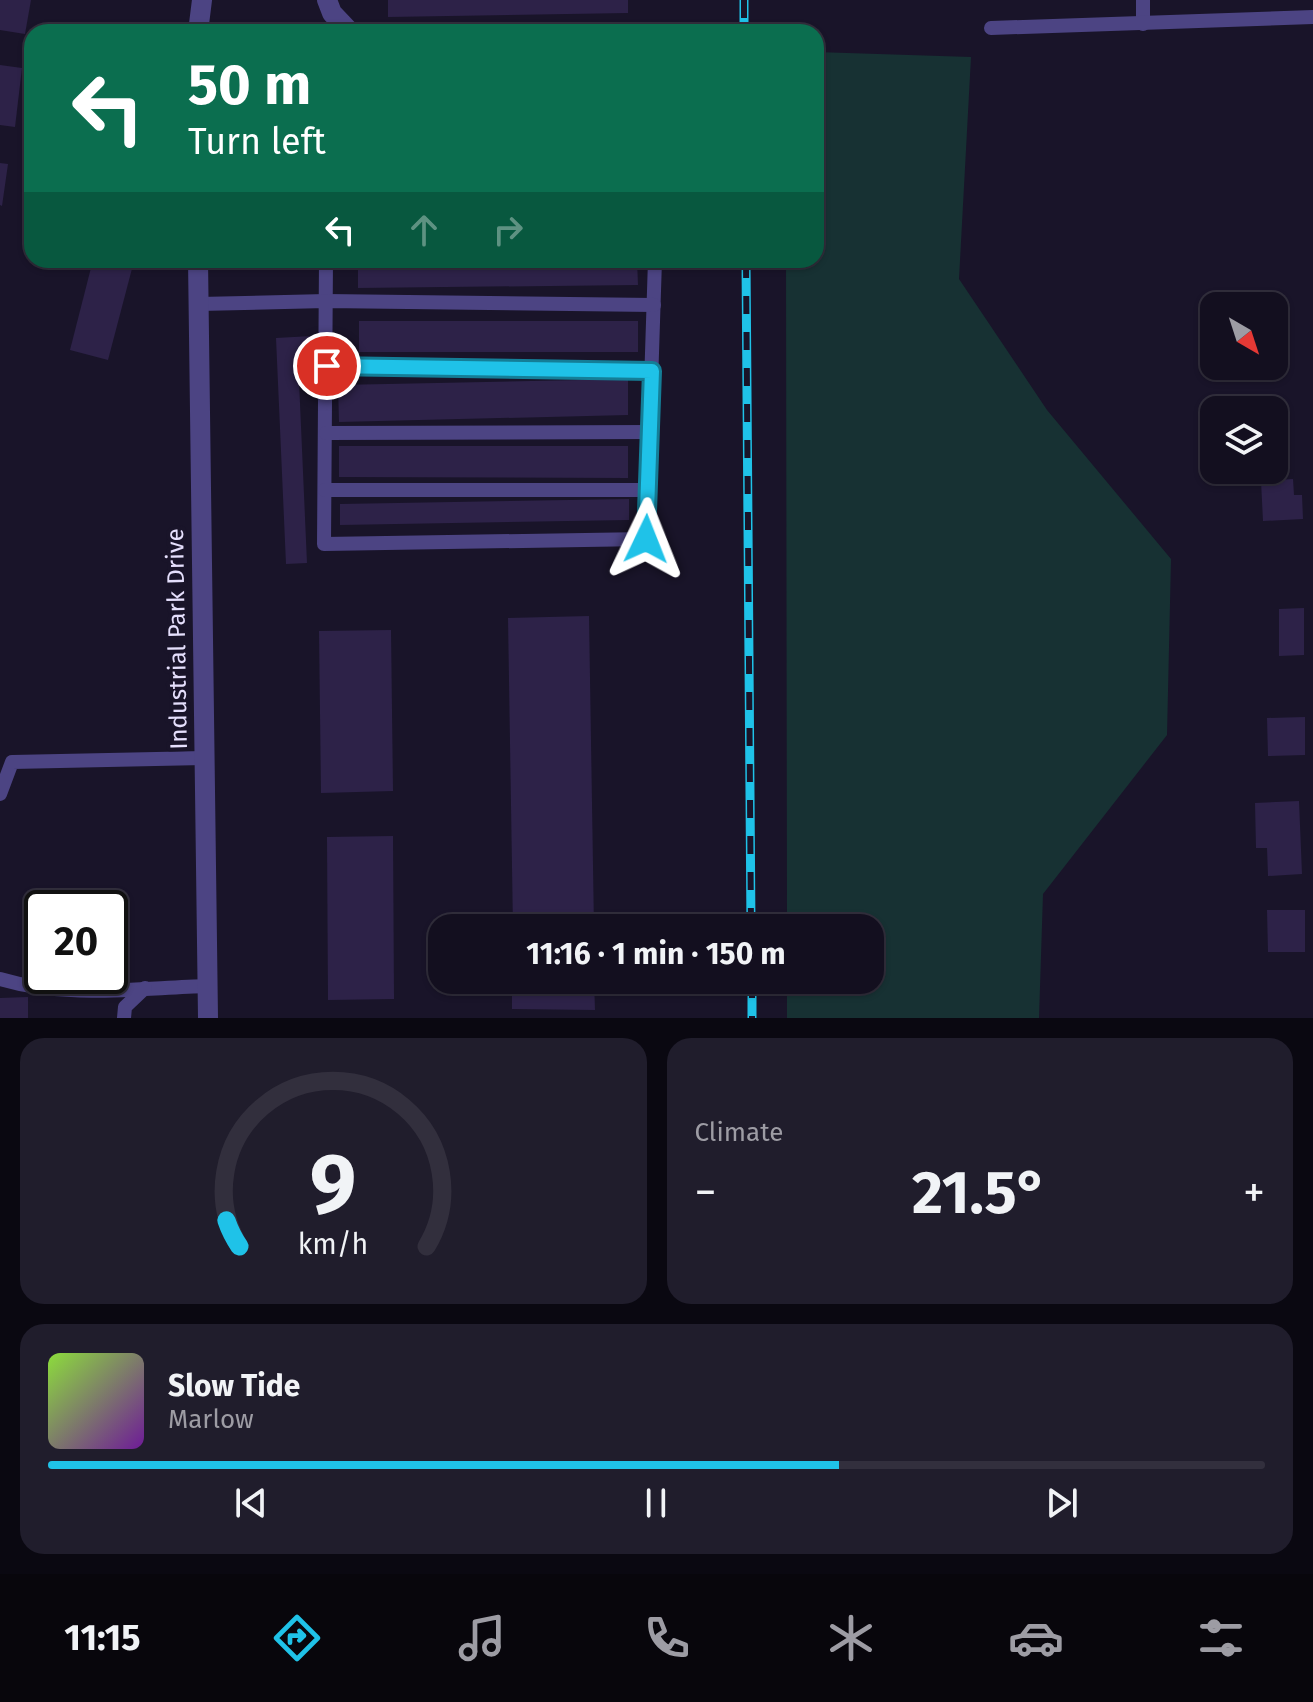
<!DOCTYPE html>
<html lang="en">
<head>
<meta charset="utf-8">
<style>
	body { margin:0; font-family:"Fira Sans",sans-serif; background:#201d2c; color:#f1f3f6; height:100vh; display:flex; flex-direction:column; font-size:30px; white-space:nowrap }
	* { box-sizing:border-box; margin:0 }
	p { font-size:26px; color:#9d9ca4 }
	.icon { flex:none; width:44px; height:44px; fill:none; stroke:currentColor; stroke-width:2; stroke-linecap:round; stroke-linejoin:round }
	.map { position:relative; height:1018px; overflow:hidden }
	.side { display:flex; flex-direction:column; gap:20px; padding:20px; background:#0a0811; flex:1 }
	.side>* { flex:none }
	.guide { position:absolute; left:24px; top:24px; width:800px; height:244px; border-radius:24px; box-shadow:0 2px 6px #0004,0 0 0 2px #322f3d; background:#0b6e4f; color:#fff; overflow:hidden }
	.needle { width:52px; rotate:141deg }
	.buttons { position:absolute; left:1200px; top:292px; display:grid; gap:16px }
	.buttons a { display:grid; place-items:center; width:88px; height:88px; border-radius:16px; background:#130f1f; box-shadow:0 2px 6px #0004,0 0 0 2px #322f3d; font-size:40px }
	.speed { position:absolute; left:24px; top:890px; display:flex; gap:16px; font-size:40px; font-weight:700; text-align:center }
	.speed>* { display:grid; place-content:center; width:104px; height:104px; border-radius:50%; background:#130f1f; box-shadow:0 2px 6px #0004,0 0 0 2px #322f3d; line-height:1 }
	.speed .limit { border:4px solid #111; border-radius:12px; background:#fff; color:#111 }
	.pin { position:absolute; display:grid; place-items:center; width:68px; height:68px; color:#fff; margin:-34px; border:4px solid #fff; border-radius:50%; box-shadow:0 2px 8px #0007 }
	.me { position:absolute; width:88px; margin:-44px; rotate:2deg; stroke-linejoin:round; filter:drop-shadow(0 0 6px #0008) }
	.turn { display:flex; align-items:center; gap:28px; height:168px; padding:0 32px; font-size:36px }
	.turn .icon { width:104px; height:104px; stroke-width:2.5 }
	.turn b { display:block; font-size:56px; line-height:68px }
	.lanes { display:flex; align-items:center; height:76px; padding:0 32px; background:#0003; justify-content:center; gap:40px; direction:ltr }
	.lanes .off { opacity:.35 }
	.big { font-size:60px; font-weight:700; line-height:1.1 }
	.side .widget { flex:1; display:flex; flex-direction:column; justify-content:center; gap:12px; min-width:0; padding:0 28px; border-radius:24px; background:#201d2c }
	.side .dial { align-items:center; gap:0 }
	.dial svg { height:208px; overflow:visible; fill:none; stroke:#322f3d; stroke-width:7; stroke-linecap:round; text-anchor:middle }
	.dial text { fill:#f1f3f6; stroke:none }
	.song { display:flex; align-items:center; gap:24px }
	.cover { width:96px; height:96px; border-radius:12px; background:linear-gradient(135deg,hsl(90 70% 55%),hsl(280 70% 35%)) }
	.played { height:8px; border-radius:4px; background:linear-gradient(90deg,#1fc2e8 65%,#322f3d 65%) }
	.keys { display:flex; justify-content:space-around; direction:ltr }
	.heat { display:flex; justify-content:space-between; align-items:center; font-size:44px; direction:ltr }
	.side .tiles { flex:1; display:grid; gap:20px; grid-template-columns:1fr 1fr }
	.widget:last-child { grid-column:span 2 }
	.trip { position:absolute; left:428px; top:914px; width:456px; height:80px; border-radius:24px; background:#130f1f; box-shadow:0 2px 6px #0004,0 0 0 2px #322f3d; font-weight:700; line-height:80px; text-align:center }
	.tab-bar { display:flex; height:128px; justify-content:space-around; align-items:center; background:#08060c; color:#9d9ca4 }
	.tab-bar .icon { width:56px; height:56px }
	.tab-bar .on { color:#1fc2e8 }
	.tab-bar b { font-size:36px; color:#f1f3f6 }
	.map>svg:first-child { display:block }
	.green { fill:#173133 }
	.building { fill:#2d2248 }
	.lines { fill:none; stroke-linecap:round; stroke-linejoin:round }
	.service { stroke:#4c4483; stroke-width:14 }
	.minor { stroke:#4c4483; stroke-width:20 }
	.tertiary { stroke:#4c4483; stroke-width:20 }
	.rail-casing { stroke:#1fc2e8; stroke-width:9 }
	.rail { stroke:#191429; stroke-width:6; stroke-dasharray:18; stroke-linecap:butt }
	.route-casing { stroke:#147e97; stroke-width:20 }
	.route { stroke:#1fc2e8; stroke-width:14 }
	.labels { text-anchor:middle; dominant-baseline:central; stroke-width:8; stroke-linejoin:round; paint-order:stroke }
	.street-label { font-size:24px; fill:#e5dffc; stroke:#191429 }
</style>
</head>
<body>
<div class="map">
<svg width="1313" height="1018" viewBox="0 0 1313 1018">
	<rect width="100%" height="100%" fill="#191429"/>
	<polygon class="green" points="816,52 971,57 959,279 1047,410 1171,559 1167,735 1043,894 1039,1018 787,1018 787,980 870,980 870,928 787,928 786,260 816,260"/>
	<g class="building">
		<polygon points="0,0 31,0 25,34 0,30"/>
		<polygon points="388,0 628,0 628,13 388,17"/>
		<polygon points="0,65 22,68 15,127 0,125"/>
		<polygon points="0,163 8,164 2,206 0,205"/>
		<polygon points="93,260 134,261 108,360 70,350"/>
		<polygon points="358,260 637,260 638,285 358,288"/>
		<rect x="359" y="321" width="279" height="31"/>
		<polygon points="312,336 314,358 298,358 307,563 286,564 276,338"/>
		<polygon points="628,379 628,415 339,422 338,385"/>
		<polygon points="339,446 628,446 628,478 339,477"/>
		<polygon points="1293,479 1294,495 1302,495 1303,519 1263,521 1261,481"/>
		<polygon points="629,499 629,520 340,525 340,504"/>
		<polygon points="1304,608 1304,655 1279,656 1279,609"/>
		<polygon points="589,616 594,928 513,928 508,618"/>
		<polygon points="391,630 393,791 321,793 319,631"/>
		<polygon points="1305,717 1305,755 1268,756 1267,718"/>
		<polygon points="1299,801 1302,874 1268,876 1267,848 1256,848 1255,803"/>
		<polygon points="393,836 394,999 328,1000 327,837"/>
		<polygon points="1267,910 1305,910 1305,952 1268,952"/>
		<polygon points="512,980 594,980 595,1010 512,1009"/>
		<polygon points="28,997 28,1018 0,1018 0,998"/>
	</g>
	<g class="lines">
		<g class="service">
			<polyline points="1143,0 1143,24"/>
			<polyline points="991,28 1313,17"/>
			<polyline points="326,260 324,544 646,539 655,260"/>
			<polyline points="199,304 326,301 654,305"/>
			<polyline points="327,366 652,371"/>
			<polyline points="326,433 650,432"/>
			<polyline points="325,490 648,490"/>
			<polyline points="0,794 12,762 204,758"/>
			<path d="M0 979C66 999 139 988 207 986"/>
			<polyline points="124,1018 125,1007 145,988"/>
		</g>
		<polyline class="minor" points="327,0 332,13 350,32"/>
		<g class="tertiary">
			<polyline points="198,32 202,0"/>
			<polyline points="198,260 208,1018"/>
		</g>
		<g class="rail-casing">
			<g id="rail">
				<polyline points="744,0 744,32"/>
				<polyline points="746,260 751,928"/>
				<polyline points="752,980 752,1018"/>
			</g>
		</g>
		<use href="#rail" class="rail"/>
	</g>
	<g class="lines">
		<g class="route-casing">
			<polyline id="route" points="327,366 652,371 646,539"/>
		</g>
		<use href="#route" class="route"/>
	</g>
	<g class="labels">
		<g class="street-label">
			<text transform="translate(177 639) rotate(-91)">Industrial Park Drive</text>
		</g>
	</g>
</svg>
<div class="buttons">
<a><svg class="needle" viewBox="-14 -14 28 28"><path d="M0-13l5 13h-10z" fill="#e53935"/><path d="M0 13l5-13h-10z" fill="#9d9ca4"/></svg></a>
<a><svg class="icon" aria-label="layers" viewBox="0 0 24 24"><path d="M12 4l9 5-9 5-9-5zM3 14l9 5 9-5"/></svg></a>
</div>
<div class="speed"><div class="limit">20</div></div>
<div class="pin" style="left:327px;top:366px;background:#d93025"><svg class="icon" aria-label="arrive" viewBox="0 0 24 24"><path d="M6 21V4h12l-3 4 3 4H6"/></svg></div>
<svg class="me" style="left:646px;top:539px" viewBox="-20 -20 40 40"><path d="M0-17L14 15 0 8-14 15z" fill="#1fc2e8" stroke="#fff" stroke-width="4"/></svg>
<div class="trip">11:16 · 1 min · 150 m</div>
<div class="guide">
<div class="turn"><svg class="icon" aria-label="left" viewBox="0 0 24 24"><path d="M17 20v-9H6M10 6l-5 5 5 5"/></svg><div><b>50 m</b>Turn left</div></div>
<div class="lanes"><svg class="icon" aria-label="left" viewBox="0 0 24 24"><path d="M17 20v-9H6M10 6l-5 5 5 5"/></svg><svg class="icon off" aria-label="ahead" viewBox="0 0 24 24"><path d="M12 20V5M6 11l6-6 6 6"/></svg><svg class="icon off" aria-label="right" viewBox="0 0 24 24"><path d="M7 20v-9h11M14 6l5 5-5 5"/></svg></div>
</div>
</div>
<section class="side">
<div class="tiles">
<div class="widget dial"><svg viewBox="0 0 100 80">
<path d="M14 69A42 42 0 1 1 86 69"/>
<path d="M14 69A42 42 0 0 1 9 59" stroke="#1fc2e8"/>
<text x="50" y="56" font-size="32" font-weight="700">9</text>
<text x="50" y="72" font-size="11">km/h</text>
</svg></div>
<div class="widget"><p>Climate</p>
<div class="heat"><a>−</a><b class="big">21.5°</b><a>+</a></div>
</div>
<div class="widget">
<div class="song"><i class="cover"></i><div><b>Slow Tide</b><p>Marlow</p></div></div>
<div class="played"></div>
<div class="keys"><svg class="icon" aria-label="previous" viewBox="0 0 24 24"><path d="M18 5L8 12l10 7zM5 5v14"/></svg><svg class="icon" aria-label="pause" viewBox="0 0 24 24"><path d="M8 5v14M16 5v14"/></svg><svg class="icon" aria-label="next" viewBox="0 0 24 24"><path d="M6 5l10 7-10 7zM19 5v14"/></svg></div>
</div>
</div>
</section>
<nav class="tab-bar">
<b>11:15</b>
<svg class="icon on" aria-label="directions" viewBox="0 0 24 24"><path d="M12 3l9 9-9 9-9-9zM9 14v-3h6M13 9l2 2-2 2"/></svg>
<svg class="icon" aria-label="music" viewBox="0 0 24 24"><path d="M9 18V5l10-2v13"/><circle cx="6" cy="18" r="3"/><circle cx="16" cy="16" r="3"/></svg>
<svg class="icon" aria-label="phone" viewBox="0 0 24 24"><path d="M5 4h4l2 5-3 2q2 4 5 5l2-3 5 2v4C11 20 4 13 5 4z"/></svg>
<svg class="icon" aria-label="climate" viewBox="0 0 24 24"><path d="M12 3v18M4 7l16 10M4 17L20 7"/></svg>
<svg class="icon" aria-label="car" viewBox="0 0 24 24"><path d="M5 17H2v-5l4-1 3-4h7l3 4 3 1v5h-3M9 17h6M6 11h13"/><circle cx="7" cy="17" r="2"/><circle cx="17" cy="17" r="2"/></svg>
<svg class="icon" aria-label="filters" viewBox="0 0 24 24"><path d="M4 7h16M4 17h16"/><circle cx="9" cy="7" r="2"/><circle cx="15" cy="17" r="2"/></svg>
</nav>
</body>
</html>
